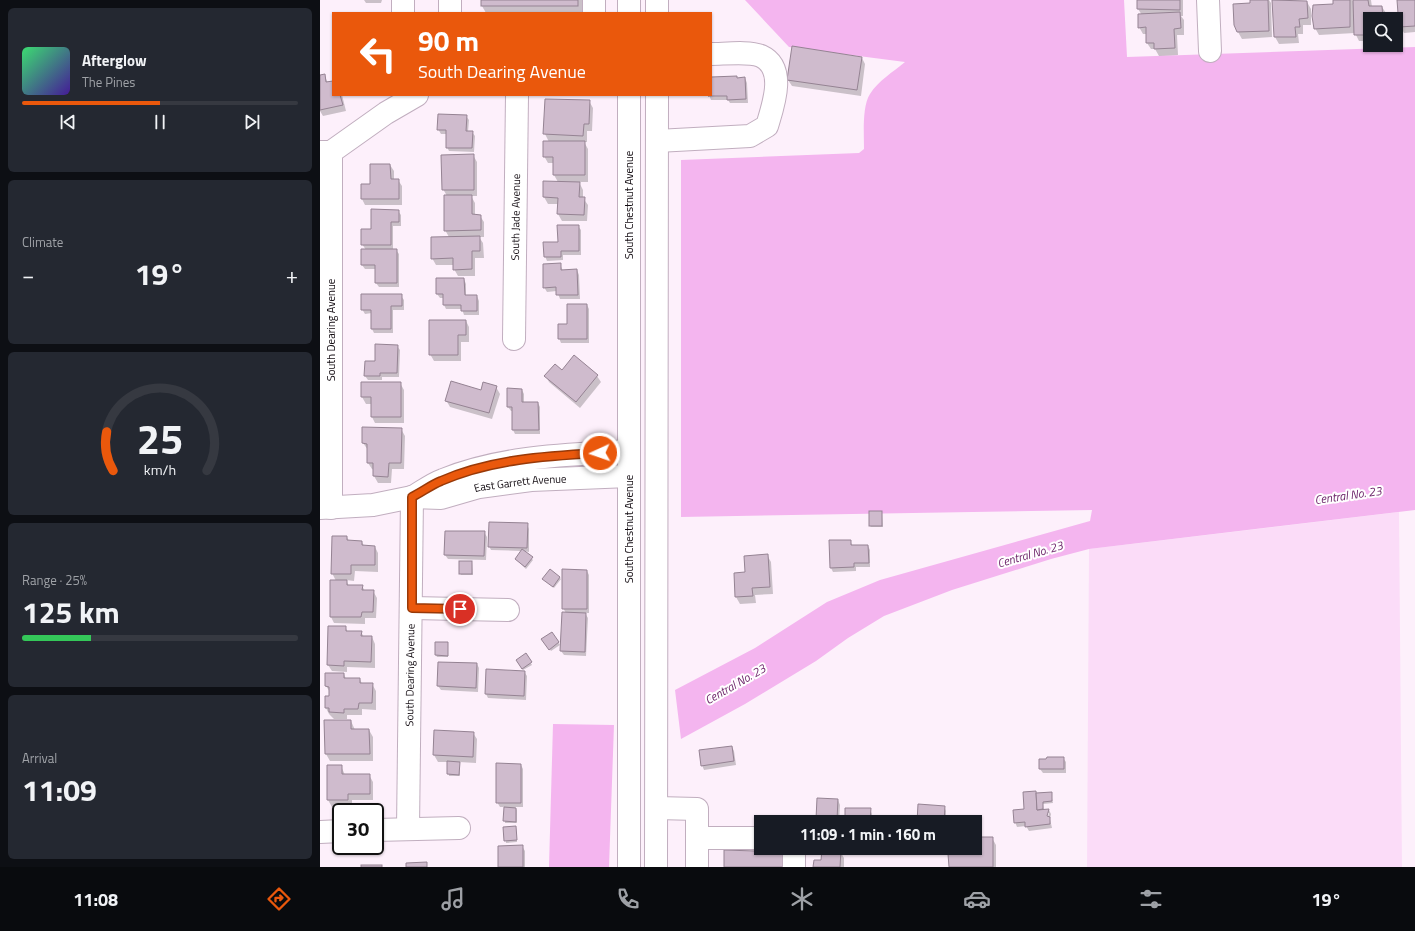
<!DOCTYPE html>
<html lang="en">
<head>
<meta charset="utf-8">
<style>
	body { margin:0; font-family:"Titillium Web",sans-serif; background:#242831; color:#f1f3f6; height:100vh; display:flex; flex-direction:column; font-size:15px; white-space:nowrap }
	* { box-sizing:border-box; margin:0 }
	p { font-size:13px; color:#9ea1a6 }
	.icon { flex:none; width:22px; height:22px; fill:none; stroke:currentColor; stroke-width:2; stroke-linecap:round; stroke-linejoin:round }
	.map { position:relative; flex:1; overflow:hidden }
	.details { display:flex; flex-direction:column; gap:8px; padding:8px; background:#0d0f14; width:320px }
	.details>* { flex:none }
	.banner { position:absolute; left:12px; top:12px; width:380px; height:84px; border-radius:0px; box-shadow:0 1px 3px #0004; background:#ea580c; color:#fff; overflow:hidden }
	.fabs { position:absolute; left:1043px; top:12px; display:grid; gap:8px }
	.fabs a { display:grid; place-items:center; width:40px; height:40px; border-radius:0px; background:#171b24; box-shadow:0 1px 3px #0004; font-size:20px }
	.speed { position:absolute; left:12px; top:803px; display:flex; gap:8px; font-size:20px; font-weight:700; text-align:center }
	.speed>* { display:grid; place-content:center; width:52px; height:52px; border-radius:50%; background:#171b24; box-shadow:0 1px 3px #0004; line-height:1 }
	.speed .limit { border:2px solid #111; border-radius:6px; background:#fff; color:#111 }
	.pin { position:absolute; display:grid; place-items:center; width:34px; height:34px; color:#fff; margin:-17px; border:2px solid #fff; border-radius:50%; box-shadow:0 1px 4px #0007 }
	.me { position:absolute; width:44px; margin:-22px; rotate:267deg; stroke-linejoin:round; filter:drop-shadow(0 0 3px #0008) }
	.turn { display:flex; align-items:center; gap:14px; height:84px; padding:0 20px; font-size:18px }
	.turn .icon { width:52px; height:52px; stroke-width:2.5 }
	.turn b { display:block; font-size:28px; line-height:34px }
	.big { font-size:30px; font-weight:700; line-height:1.1 }
	.details .card { flex:1; display:flex; flex-direction:column; justify-content:center; gap:6px; min-width:0; padding:0 14px; border-radius:6px; background:#242831 }
	.details .dial { align-items:center; gap:0 }
	.dial svg { height:104px; overflow:visible; fill:none; stroke:#363941; stroke-width:7; stroke-linecap:round; text-anchor:middle }
	.dial text { fill:#f1f3f6; stroke:none }
	.song { display:flex; align-items:center; gap:12px }
	.cover { width:48px; height:48px; border-radius:6px; background:linear-gradient(135deg,hsl(140 70% 55%),hsl(260 70% 35%)) }
	.played { height:4px; border-radius:2px; background:linear-gradient(90deg,#ea580c 50%,#363941 50%) }
	.keys { display:flex; justify-content:space-around; direction:ltr }
	.heat { display:flex; justify-content:space-between; align-items:center; font-size:22px; direction:ltr }
	.charge { height:6px; border-radius:3px; background:linear-gradient(90deg,#34c759 25%,#363941 0) }
	.trip { position:absolute; left:434px; top:815px; width:228px; height:40px; border-radius:0px; background:#171b24; box-shadow:0 1px 3px #0004; font-weight:700; line-height:40px; text-align:center }
	.menu { display:flex; height:64px; justify-content:space-around; align-items:center; background:#090b0e; color:#9ea1a6 }
	.menu .icon { width:28px; height:28px }
	.menu .current { color:#ea580c }
	.menu b { font-size:18px; color:#f1f3f6 }
	main { display:flex; flex:1; min-height:0 }
	.map>svg:first-child { display:block }
	.green { fill:#fbdcf8 }
	.water { fill:#f4b5ef }
	.shadow { fill:#0003; fill-rule:evenodd }
	.building { fill:#cfbbcd; stroke:#958393 }
	.lines { fill:none; stroke-linecap:round; stroke-linejoin:round }
	.minor-casing { stroke:#c1aebf; stroke-width:24 }
	.major-casing { stroke:#c1aebf; stroke-width:24 }
	.minor { stroke:#fff; stroke-width:22 }
	.major { stroke:#fff; stroke-width:22 }
	.route-casing { stroke:#983908; stroke-width:10 }
	.route { stroke:#ea580c; stroke-width:7 }
	.labels { text-anchor:middle; dominant-baseline:central; stroke-width:4; stroke-linejoin:round; paint-order:stroke }
	.street-label { font-size:11px; fill:#120b11; stroke:#fff }
	.water-label { font-size:12px; font-style:italic; fill:#6e266b; stroke:#fff }
</style>
</head>
<body>
<main>
<section class="details">
<div class="card">
<div class="song"><i class="cover"></i><div><b>Afterglow</b><p>The Pines</p></div></div>
<div class="played"></div>
<div class="keys"><svg class="icon" aria-label="previous" viewBox="0 0 24 24"><path d="M18 5L8 12l10 7zM5 5v14"/></svg><svg class="icon" aria-label="pause" viewBox="0 0 24 24"><path d="M8 5v14M16 5v14"/></svg><svg class="icon" aria-label="next" viewBox="0 0 24 24"><path d="M6 5l10 7-10 7zM19 5v14"/></svg></div>
</div>
<div class="card"><p>Climate</p>
<div class="heat"><a>−</a><b class="big">19°</b><a>+</a></div>
</div>
<div class="card dial"><svg viewBox="0 0 100 80">
<path d="M14 69A42 42 0 1 1 86 69"/>
<path d="M14 69A42 42 0 0 1 9 39" stroke="#ea580c"/>
<text x="50" y="56" font-size="32" font-weight="700">25</text>
<text x="50" y="72" font-size="11">km/h</text>
</svg></div>
<div class="card"><p>Range · 25%</p><b class="big">125 km</b><div class="charge"></div></div>
<div class="card"><p>Arrival</p><b class="big">11:09</b></div>
</section>
<div class="map">
<svg width="1095" height="867" viewBox="0 0 1095 867">
	<rect width="100%" height="100%" fill="#fdf0fb"/>
	<polygon class="green" points="1079,512 1082,867 767,867 769,549"/>
	<g class="water">
		<path d="M425 0H804L807 57 1095 47V510L769 549 731 559 632 590 564 616 528 638 496 661 425 704 361 739 355 690 435 648 507 602 560 580 770 521 772 510 361 517V160L539 153 544 149C544 134 542 106 550 94 558 81 573 72 585 62L469 47Z"/>
		<polygon points="233,724 294,725 289,867 229,867"/>
	</g>
	<g class="shadow">
		<polygon points="44,0 62,0 61,3 46,3"/>
		<polygon points="162,0 263,0 263,13 166,13 162,6"/>
		<polygon points="818,0 863,0 863,16 861,16 864,20 864,35 857,35 858,55 839,56 835,49 831,49 827,43 827,34 823,34 819,27 822,15 818,9"/>
		<polygon points="931,0 949,0 951,3 952,37 922,39 918,32 931,4"/>
		<polygon points="953,0 987,2 991,9 991,25 983,25 983,34 978,34 979,43 959,44 955,37"/>
		<polygon points="1014,0 1032,0 1035,4 1034,0 1051,0 1052,7 1062,7 1066,13 1066,19 1050,19 1050,41 1039,41 1035,33 999,35 995,28 1014,5"/>
		<polygon points="1085,0 1095,0 1095,32 1084,33 1080,26"/>
		<polygon points="542,58 545,64 541,96 472,86 468,80"/>
		<polygon points="4,75 8,83 13,82 13,95 22,95 26,111 3,116 0,111 0,76"/>
		<polygon points="416,77 418,79 425,78 427,83 428,103 410,103 408,100 391,100 389,95 391,95 391,78"/>
		<polygon points="225,100 269,101 273,108 272,131 267,131 267,142 264,142 268,149 268,182 259,182 263,190 263,198 268,205 267,221 242,221 238,214 239,204 228,204 224,197 224,182 238,182 234,175 234,163 228,163 224,156 229,142 225,134"/>
		<polygon points="146,116 149,120 148,132 152,132 155,136 154,152 129,151 127,147 127,134 121,134 118,129"/>
		<polygon points="153,155 157,162 157,196 151,196 155,203 155,215 160,216 164,222 164,237 159,237 163,243 164,258 155,258 155,276 138,276 134,269 134,265 116,265 112,258 129,237 125,230 127,196 123,189"/>
		<polygon points="70,165 74,171 74,180 78,180 82,186 82,205 45,205 42,199 51,184"/>
		<polygon points="78,211 81,215 81,226 73,226 73,250 76,250 79,254 79,287 59,287 56,283 56,269 45,269 42,265 42,250 46,250 42,244"/>
		<polygon points="258,226 261,230 261,255 243,255 243,260 227,261 225,256"/>
		<polygon points="240,264 243,271 257,270 259,275 260,299 240,299 237,291 227,292 224,287"/>
		<polygon points="144,279 146,284 146,296 157,296 159,301 159,315 144,315 142,309 126,309 124,305 124,298 120,298 117,294"/>
		<polygon points="81,296 84,300 84,310 73,310 73,333 54,333 52,329 52,313 45,314 42,309"/>
		<polygon points="267,305 269,309 269,343 241,343 239,338 248,325"/>
		<polygon points="146,321 149,327 149,342 141,342 141,361 114,361 110,354"/>
		<polygon points="77,346 80,350 79,377 62,377 62,380 48,380 45,376 56,362"/>
		<polygon points="242,371 277,376 281,382 260,408 229,382 226,376"/>
		<polygon points="42,383 80,383 84,390 84,423 55,423 52,417 52,404 46,404 42,397"/>
		<polygon points="176,387 180,394 172,419 130,407 126,400"/>
		<polygon points="202,390 204,394 204,403 218,403 220,407 220,434 195,434 193,430 193,411 191,411 188,407"/>
		<polygon points="81,429 85,436 84,469 72,469 71,483 58,483 54,476 54,470 52,469 48,463 48,450 43,443"/>
		<polygon points="562,512 563,527 551,527 550,526"/>
		<polygon points="207,524 209,529 209,552 204,551 213,560 206,569 196,559 202,551 171,550 169,546"/>
		<polygon points="126,532 164,532 167,537 166,560 128,559 125,555"/>
		<polygon points="27,537 29,541 42,542 44,546 55,547 58,553 58,572 35,571 34,581 26,580 29,586 42,586 45,591 53,591 57,598 56,618 45,618 45,624 14,623 11,617 16,581 12,573"/>
		<polygon points="530,541 533,546 548,546 550,550 550,567 536,567 536,571 513,572 511,568"/>
		<polygon points="447,555 451,562 453,594 435,595 436,603 420,604 416,597 415,574 426,573"/>
		<polygon points="152,562 153,575 141,575 140,573"/>
		<polygon points="230,570 241,579 234,588 223,579"/>
		<polygon points="267,571 269,575 269,613 265,613 268,618 266,656 244,655 241,651 243,613 246,613 243,608"/>
		<polygon points="25,627 28,632 41,632 44,637 52,637 55,644 55,668 27,667 27,672 12,671 8,665"/>
		<polygon points="232,633 240,645 231,651 223,639"/>
		<polygon points="128,643 128,657 117,657 116,655"/>
		<polygon points="206,655 212,665 203,670 207,676 206,700 168,698 166,694 204,672 197,661"/>
		<polygon points="119,663 157,664 159,668 158,692 121,690 118,686"/>
		<polygon points="24,674 26,679 40,679 42,684 52,684 56,691 56,710 42,709 42,715 27,715 27,719 14,719 9,714 6,708 10,697 10,692 6,686"/>
		<polygon points="5,721 31,721 35,730 49,730 53,737 53,761 10,761 6,754"/>
		<polygon points="115,731 153,733 157,739 156,763 139,762 140,776 129,776 128,762 118,762 114,755"/>
		<polygon points="412,747 414,751 416,765 384,770 382,765"/>
		<polygon points="743,758 746,762 746,773 723,773 720,769"/>
		<polygon points="201,765 203,769 203,807 195,807 197,810 197,823 185,823 185,807 180,807 177,802"/>
		<polygon points="21,766 25,775 49,775 53,782 53,800 32,800 32,806 12,807 8,800"/>
		<path d="M731 793 733 803 723 804 724 811 729 810 731 814 730 819 732 828 709 831 706 826 697 827 695 822 716 794ZM727 813H729L727 821H725Z"/>
		<polygon points="518,800 520,805 519,822 499,822 497,818"/>
		<polygon points="624,806 626,811 626,822 598,822"/>
		<polygon points="550,809 552,814 552,822 526,822"/>
		<polygon points="184,828 196,829 197,842 186,843"/>
		<polygon points="672,838 676,845 676,867 630,867 655,855"/>
		<polygon points="202,846 205,851 205,867 179,867"/>
		<polygon points="520,851 524,858 524,867 494,867"/>
	</g>
	<g class="building">
		<rect x="161" y="0" width="97" height="6"/>
		<polygon points="817,0 860,0 860,10 817,9"/>
		<polygon points="930,0 948,0 949,31 917,32 914,25 913,4 930,3"/>
		<polygon points="952,0 987,1 988,18 979,19 980,27 975,27 976,37 954,37"/>
		<polygon points="1013,0 1030,0 1030,27 994,29 992,16 993,5 1013,4"/>
		<polygon points="1033,0 1048,0 1049,6 1062,6 1063,19 1050,19 1050,35 1034,35"/>
		<polygon points="1077,0 1095,0 1095,26 1079,27"/>
		<polygon points="860,12 861,28 854,29 855,48 834,49 834,43 826,43 826,27 818,28 818,14"/>
		<polygon points="472,46 542,57 537,90 467,80"/>
		<polygon points="5,74 6,82 13,81 13,95 20,95 23,105 0,110 0,75"/>
		<polygon points="417,76 417,78 425,77 426,99 407,100 407,96 388,96 391,95 391,77"/>
		<polygon points="225,99 270,100 269,124 264,124 263,136 223,134"/>
		<polygon points="118,114 147,115 146,131 153,131 152,148 126,148 126,130 117,130"/>
		<polygon points="223,141 265,141 265,175 233,175 233,157 223,157"/>
		<polygon points="154,154 154,190 122,190 121,155"/>
		<polygon points="50,164 70,164 71,179 79,179 79,199 41,199 41,184 50,184"/>
		<polygon points="223,181 260,182 259,197 265,197 264,215 237,214 238,198 223,197"/>
		<polygon points="124,195 152,195 152,214 161,215 161,230 124,231"/>
		<polygon points="51,209 79,210 79,222 71,222 71,245 41,245 41,229 51,229"/>
		<polygon points="237,225 259,225 259,251 241,251 241,257 224,257 223,242 238,242"/>
		<polygon points="160,236 160,251 152,251 152,269 133,270 133,258 111,259 111,237"/>
		<polygon points="41,249 77,249 77,283 55,283 55,265 41,265"/>
		<polygon points="241,263 241,270 257,269 258,295 236,295 236,287 223,288 223,264"/>
		<polygon points="116,278 144,278 145,295 157,295 157,311 141,311 141,305 123,305 123,294 116,294"/>
		<polygon points="41,294 82,294 82,306 71,306 71,329 51,329 51,310 41,310"/>
		<polygon points="247,304 267,304 267,339 238,339 238,324 247,324"/>
		<polygon points="109,320 146,320 146,335 138,335 138,355 109,355"/>
		<polygon points="55,344 78,345 77,373 60,373 60,376 44,376 45,361 55,361"/>
		<polygon points="254,355 278,375 256,402 224,376 235,364 242,370"/>
		<polygon points="131,381 161,390 163,382 177,386 169,413 125,401"/>
		<polygon points="41,382 81,382 81,417 51,417 51,397 41,397"/>
		<polygon points="187,388 202,389 202,402 218,402 219,430 192,430 192,407 187,407"/>
		<polygon points="42,427 82,428 81,463 69,463 68,477 53,476 53,463 47,463 47,444 42,443"/>
		<rect x="549" y="511" width="13" height="15"/>
		<polygon points="169,522 208,523 207,548 168,547"/>
		<polygon points="125,531 165,531 164,556 124,555"/>
		<polygon points="12,536 27,536 27,540 42,541 42,545 55,546 55,565 31,565 31,574 11,574"/>
		<polygon points="509,540 531,540 531,545 548,545 549,563 534,563 534,567 510,568"/>
		<polygon points="202,549 213,557 205,567 195,559"/>
		<polygon points="448,554 450,587 432,588 433,596 415,597 414,573 425,572 424,556"/>
		<rect x="139" y="561" width="13" height="13"/>
		<polygon points="230,569 240,577 233,587 222,579"/>
		<polygon points="242,569 267,570 267,609 242,609"/>
		<polygon points="10,580 27,580 27,585 43,585 42,590 54,590 53,612 42,612 41,617 10,617"/>
		<polygon points="242,612 266,613 265,652 240,651"/>
		<polygon points="8,626 26,626 26,631 42,631 41,636 52,636 51,662 24,661 24,666 7,665"/>
		<polygon points="232,632 239,642 229,650 221,639"/>
		<polygon points="115,642 128,642 128,656 115,655"/>
		<polygon points="206,653 212,662 202,669 196,660"/>
		<polygon points="118,662 157,663 156,688 117,686"/>
		<polygon points="166,669 205,671 204,696 165,694"/>
		<polygon points="5,673 24,673 24,678 40,678 40,683 53,683 52,703 39,703 38,709 24,709 24,713 9,712 9,708 5,708 5,696 9,696 9,687 5,686"/>
		<polygon points="4,720 31,720 31,729 49,729 50,754 5,754"/>
		<polygon points="114,730 154,732 153,757 113,755"/>
		<polygon points="412,746 414,761 381,766 379,750"/>
		<polygon points="727,757 744,757 744,769 719,769 719,759 726,759"/>
		<polygon points="127,761 140,762 139,775 127,774"/>
		<polygon points="176,763 201,764 201,803 176,803"/>
		<polygon points="7,765 22,765 22,774 50,774 50,794 28,794 28,800 7,800"/>
		<polygon points="716,791 717,810 729,809 727,816 730,817 730,824 705,827 705,822 694,823 693,810 704,809 703,792"/>
		<polygon points="732,792 732,801 723,802 723,809 717,810 716,793"/>
		<polygon points="497,798 518,799 517,820 496,819"/>
		<polygon points="598,804 625,806 624,822 597,822"/>
		<polygon points="184,807 196,808 196,822 183,821"/>
		<polygon points="525,808 551,808 550,822 525,822"/>
		<polygon points="196,826 197,840 184,841 183,827"/>
		<polygon points="655,837 673,837 673,867 629,867 628,854 654,854"/>
		<polygon points="203,845 203,867 178,867 178,846"/>
		<polygon points="502,849 521,850 520,867 493,867 494,860 501,860"/>
		<polygon points="404,850 467,852 466,867 404,867"/>
		<polygon points="107,862 107,867 86,867 86,863"/>
		<rect x="41" y="865" width="21" height="2"/>
	</g>
	<g class="lines">
		<g class="minor-casing">
			<g id="minor">
				<polyline points="888,0 890,51"/>
				<polyline points="83,13 83,0"/>
				<polyline points="130,13 130,0"/>
				<polyline points="274,13 274,0"/>
				<path d="M337 141 430 136 447 126C453 106 467 68 441 56 430 51 404 54 391 54"/>
				<polyline points="0,152 11,152 66,113 97,95"/>
				<polyline points="11,152 11,508"/>
				<path id="s1" d="M194 339 197 95"/>
				<path d="M93 497C103 491 112 484 123 480 182 456 246 455 309 451"/>
				<path id="s2" d="M0 508 53 505 92 497 121 498 159 487 211 480 309 476"/>
				<polyline points="92,608 188,610"/>
				<polyline points="337,808 377,809 377,867"/>
				<path id="s3" d="M88 829 92 497"/>
				<polyline points="55,830 139,828"/>
				<polyline points="0,832 21,831"/>
				<polyline points="377,838 441,838"/>
				<polyline points="474,848 474,867"/>
			</g>
		</g>
		<g class="major-casing">
			<g id="major">
				<polyline points="309,0 309,13"/>
				<polyline points="337,0 337,13"/>
				<polyline points="309,867 309,95"/>
				<polyline points="336,867 337,95"/>
			</g>
		</g>
		<use href="#minor" class="minor"/>
		<use href="#major" class="major"/>
	</g>
	<g class="lines">
		<g class="route-casing">
			<path id="route" d="M140 609 92 608V497C102 492 111 485 121 481 171 459 227 456 280 453"/>
		</g>
		<use href="#route" class="route"/>
	</g>
	<g class="labels">
		<g class="street-label">
			<text transform="translate(309 205) rotate(-90)">South Chestnut Avenue</text>
			<text stroke="none"><textPath href="#s1" startOffset="122">South Jade Avenue</textPath></text>
			<text transform="translate(11 330) rotate(-90)">South Dearing Avenue</text>
			<text stroke="none"><textPath href="#s2" startOffset="203">East Garrett Avenue</textPath></text>
			<text transform="translate(309 529) rotate(-90)">South Chestnut Avenue</text>
			<text stroke="none"><textPath href="#s3" startOffset="154">South Dearing Avenue</textPath></text>
		</g>
		<g class="water-label">
			<text transform="translate(1028 495) rotate(-8)">Central No. 23</text>
			<text transform="translate(710 554) rotate(-16)">Central No. 23</text>
			<text transform="translate(415 684) rotate(-30)">Central No. 23</text>
		</g>
	</g>
</svg>
<div class="fabs">
<a><svg class="icon" aria-label="search" viewBox="0 0 24 24"><circle cx="10" cy="10" r="6"/><path d="M15 15l6 6"/></svg></a>
</div>
<div class="speed"><div class="limit">30</div></div>
<div class="pin" style="left:140px;top:609px;background:#d93025"><svg class="icon" aria-label="arrive" viewBox="0 0 24 24"><path d="M6 21V4h12l-3 4 3 4H6"/></svg></div>
<svg class="me" style="left:280px;top:453px" viewBox="-20 -20 40 40"><circle r="17" fill="#ea580c" stroke="#fff" stroke-width="3"/><path d="M0-11L8 9 0 5-8 9z" fill="#fff"/></svg>
<div class="trip">11:09 · 1 min · 160 m</div>
<div class="banner">
<div class="turn"><svg class="icon" aria-label="left" viewBox="0 0 24 24"><path d="M17 20v-9H6M10 6l-5 5 5 5"/></svg><div><b>90 m</b>South Dearing Avenue</div></div>
</div>
</div>
</main>
<nav class="menu">
<b>11:08</b>
<svg class="icon current" aria-label="directions" viewBox="0 0 24 24"><path d="M12 3l9 9-9 9-9-9zM9 14v-3h6M13 9l2 2-2 2"/></svg>
<svg class="icon" aria-label="music" viewBox="0 0 24 24"><path d="M9 18V5l10-2v13"/><circle cx="6" cy="18" r="3"/><circle cx="16" cy="16" r="3"/></svg>
<svg class="icon" aria-label="phone" viewBox="0 0 24 24"><path d="M5 4h4l2 5-3 2q2 4 5 5l2-3 5 2v4C11 20 4 13 5 4z"/></svg>
<svg class="icon" aria-label="climate" viewBox="0 0 24 24"><path d="M12 3v18M4 7l16 10M4 17L20 7"/></svg>
<svg class="icon" aria-label="car" viewBox="0 0 24 24"><path d="M5 17H2v-5l4-1 3-4h7l3 4 3 1v5h-3M9 17h6M6 11h13"/><circle cx="7" cy="17" r="2"/><circle cx="17" cy="17" r="2"/></svg>
<svg class="icon" aria-label="filters" viewBox="0 0 24 24"><path d="M4 7h16M4 17h16"/><circle cx="9" cy="7" r="2"/><circle cx="15" cy="17" r="2"/></svg>
<b>19°</b>
</nav>
</body>
</html>
